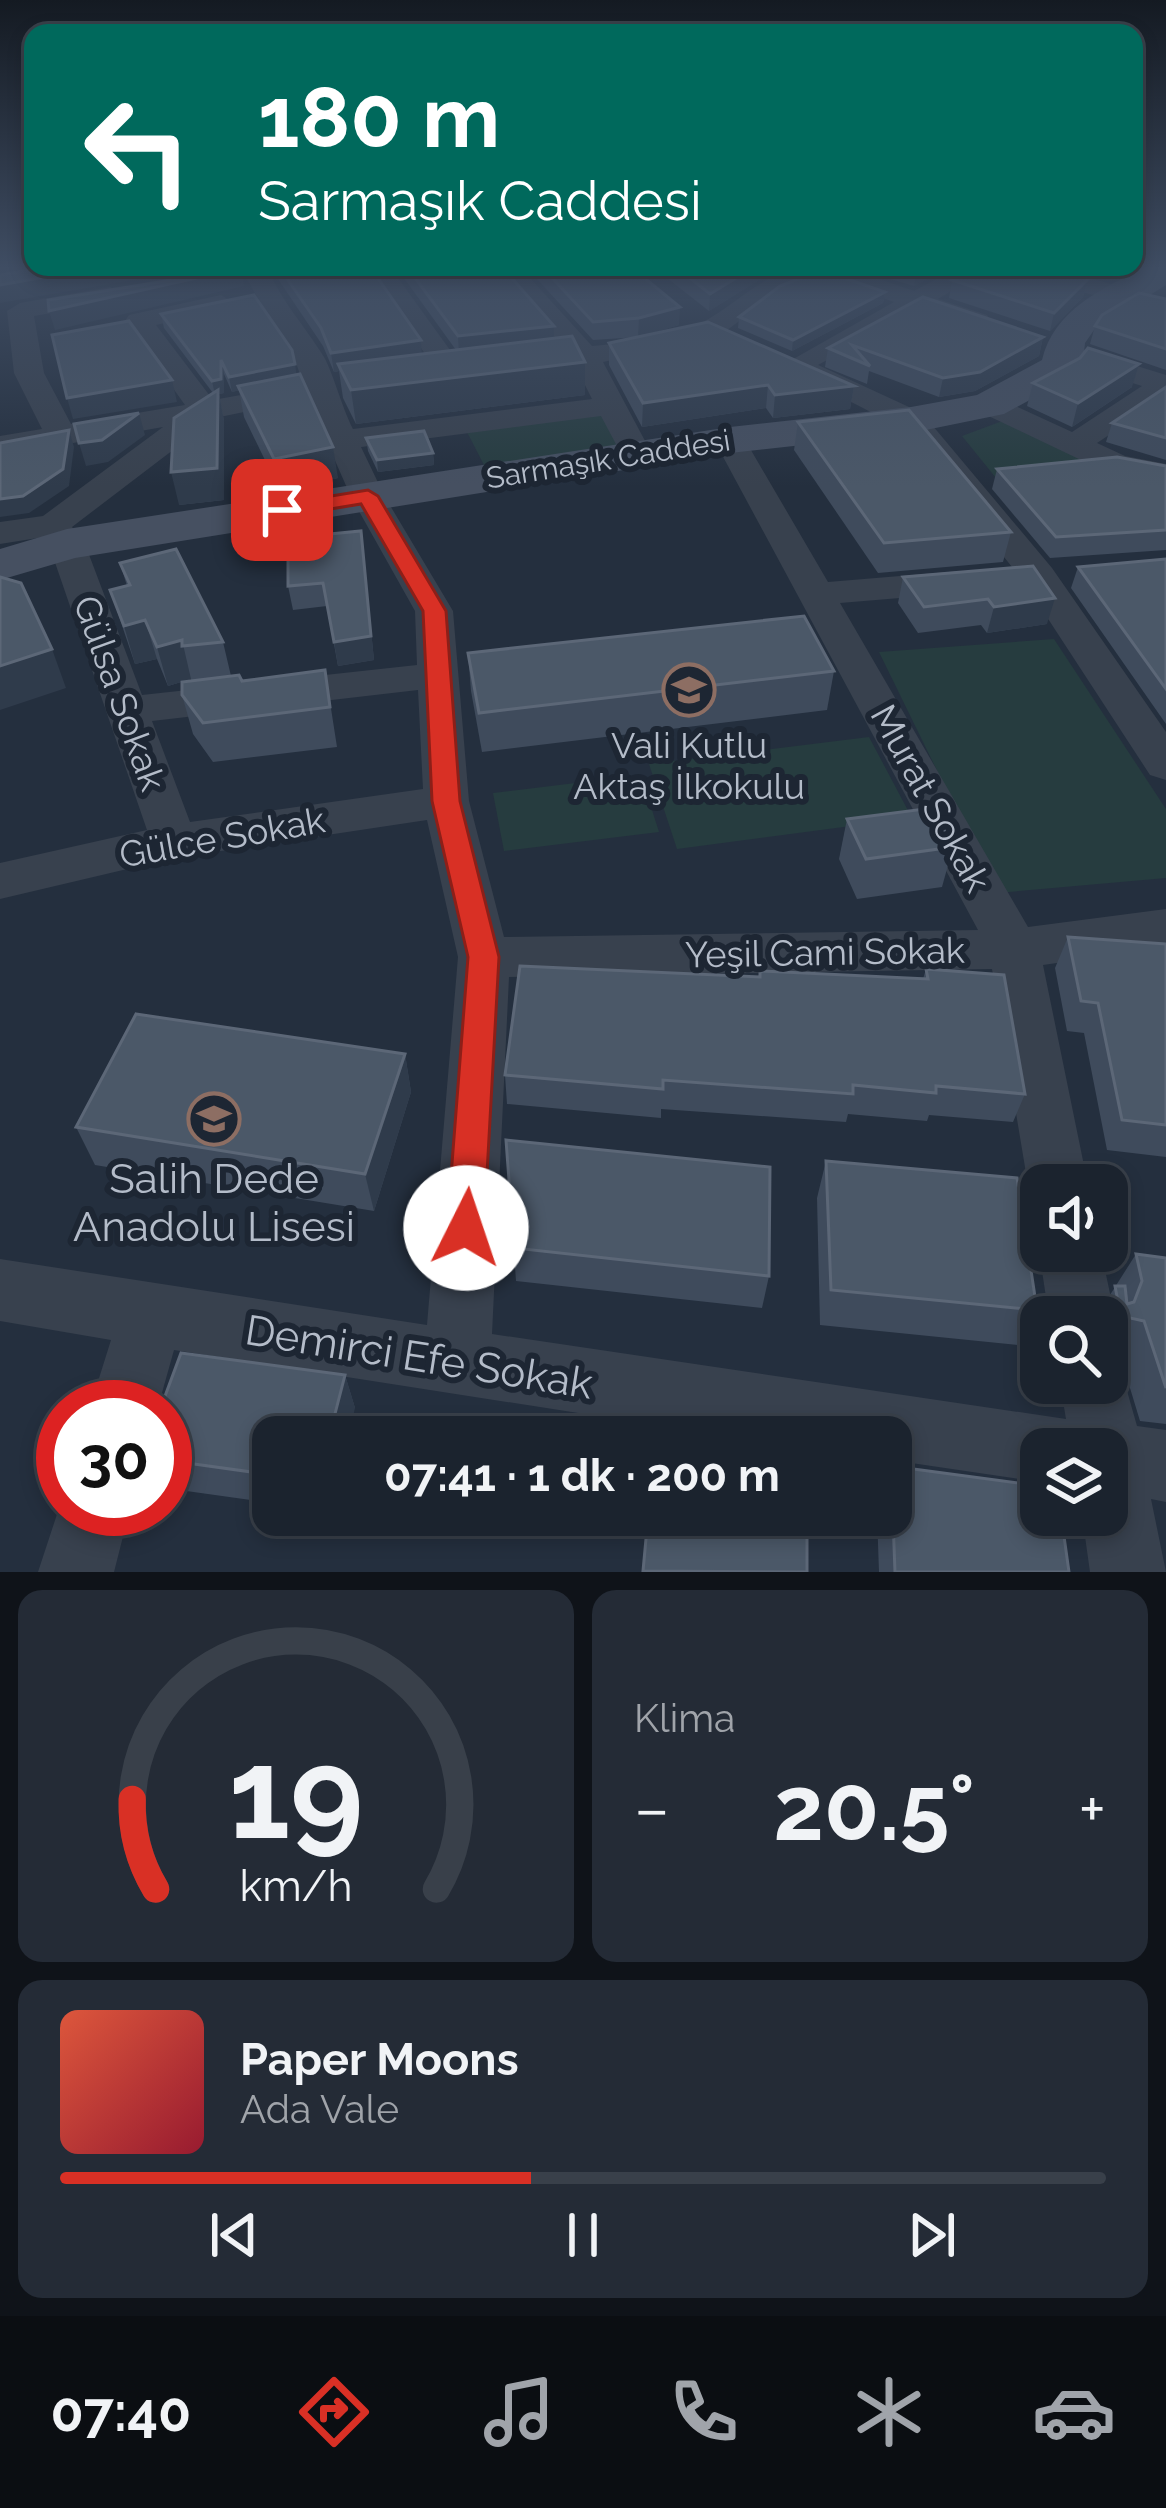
<!DOCTYPE html>
<html lang="tr">
<head>
<meta charset="utf-8">
<style>
	body { margin:0; font-family:Raleway,sans-serif; background:#242b36; color:#f1f3f6; height:100vh; display:flex; flex-direction:column; font-size:45px; white-space:nowrap }
	* { box-sizing:border-box; margin:0 }
	p { font-size:39px; color:#a0a4aa }
	.icon { flex:none; width:66px; height:66px; fill:none; stroke:currentColor; stroke-width:2; stroke-linecap:round; stroke-linejoin:round }
	.map { position:relative; height:1572px; overflow:hidden }
	.panel { display:flex; flex-direction:column; gap:18px; padding:18px; background:#0f1319; flex:1 }
	.panel>* { flex:none }
	.banner { position:absolute; left:24px; top:24px; width:1119px; height:252px; border-radius:24px; box-shadow:0 6px 18px #0003,0 0 0 3px #39404a; background:#00695c; color:#fff; overflow:hidden }
	.fabs { position:absolute; left:1020px; top:1164px; display:grid; gap:24px }
	.fabs a { display:grid; place-items:center; width:108px; height:108px; border-radius:24px; background:#1b232e; box-shadow:0 6px 18px #0003,0 0 0 3px #39404a; font-size:60px }
	.speed { position:absolute; left:36px; top:1380px; display:flex; gap:24px; font-size:60px; font-weight:700; text-align:center }
	.speed>* { display:grid; place-content:center; width:156px; height:156px; border-radius:50%; background:#1b232e; box-shadow:0 6px 18px #0003,0 0 0 3px #39404a; line-height:1 }
	.speed .limit { border:18px solid #d22; background:#fff; color:#111 }
	.pin { position:absolute; display:grid; place-items:center; width:102px; height:102px; color:#fff; margin:-51px; border-radius:24px; box-shadow:0 6px 18px #0006 }
	.me { position:absolute; width:132px; margin:-66px; rotate:4deg; stroke-linejoin:round; filter:drop-shadow(0 0 9px #0008) }
	.turn { display:flex; align-items:center; gap:42px; height:252px; padding:0 36px; font-size:54px }
	.turn .icon { width:156px; height:156px; stroke-width:2.5 }
	.turn b { display:block; font-size:84px; line-height:102px }
	.big { font-size:90px; font-weight:700; line-height:1.1 }
	.panel .card { flex:1; display:flex; flex-direction:column; justify-content:center; gap:18px; min-width:0; padding:0 42px; border-radius:24px; background:#242b36 }
	.panel .dial { align-items:center; gap:0 }
	.dial svg { height:312px; overflow:visible; fill:none; stroke:#39404a; stroke-width:7; stroke-linecap:round; text-anchor:middle }
	.dial text { fill:#f1f3f6; stroke:none }
	.song { display:flex; align-items:center; gap:36px }
	.cover { width:144px; height:144px; border-radius:18px; background:linear-gradient(135deg,hsl(10 70% 55%),hsl(350 70% 35%)) }
	.played { height:12px; border-radius:6px; background:linear-gradient(90deg,#d93025 45%,#39404a 45%) }
	.keys { display:flex; justify-content:space-around; direction:ltr }
	.heat { display:flex; justify-content:space-between; align-items:center; font-size:66px; direction:ltr }
	.panel .tiles { flex:1; display:grid; gap:18px; grid-template-columns:1fr 1fr }
	.card:last-child { grid-column:span 2 }
	.trip { position:absolute; left:252px; top:1416px; width:660px; height:120px; border-radius:24px; background:#1b232e; box-shadow:0 6px 18px #0003,0 0 0 3px #39404a; font-weight:700; line-height:120px; text-align:center }
	.tabs { display:flex; height:192px; justify-content:space-around; align-items:center; background:#0b0e12; color:#a0a4aa }
	.tabs .icon { width:84px; height:84px }
	.tabs .current { color:#d93025 }
	.tabs b { font-size:54px; color:#f1f3f6 }
	.map>svg:first-child { display:block }
	.green { fill:#263c3f }
	.lines { fill:none; stroke-linecap:round; stroke-linejoin:round }
	.street { fill:#38414e; fill-rule:evenodd }
	.secondary { fill:#465061; fill-rule:evenodd }
	.wall { fill:#3f4b5c }
	.shaded-wall { fill:#2f3b4b }
	.building { fill:#4b5868; stroke:#5c6777; stroke-width:3 }
	.route { fill:#d93025; stroke:#8d1f18; stroke-width:3 }
	.labels { text-anchor:middle; dominant-baseline:central; stroke-width:12; stroke-linejoin:round; paint-order:stroke }
	.far-street-label { font-size:30px; fill:#b4bcc9; stroke:#1d2633 }
	.street-label { font-size:36px; fill:#b4bcc9; stroke:#1d2633 }
	.poi-label { font-size:36px; fill:#b4bcc9; stroke:#1d2633 }
	.near-poi-label { font-size:42px; fill:#b4bcc9; stroke:#1d2633 }
	.near-street-label { font-size:42px; fill:#b4bcc9; stroke:#1d2633 }
</style>
</head>
<body>
<div class="map">
<svg width="1166" height="1572" viewBox="0 0 1166 1572">
	<rect width="100%" height="100%" fill="#242f3e"/>
	<g class="green">
		<polygon points="601,412 619,447 485,467 467,432"/>
		<polygon points="1005,420 1099,463 996,478 962,436"/>
		<polygon points="1054,639 1166,809 1166,878 997,893 879,652"/>
		<polygon points="869,737 912,818 677,849 649,764"/>
		<polygon points="641,775 659,832 504,851 493,793"/>
	</g>
	<g class="lines">
		<g class="street">
			<path d="M242 267H267C281 301 305 326 324 357 334 375 342 408 353 429L592 399 575 365 514 367 510 361 514 355 564 349 494 267H520L592 346C626 343 670 339 701 323 734 306 758 277 797 268 837 259 877 279 914 291L959 267H990L938 299 987 315 991 321 987 327 977 329 918 310 818 365 922 413 1052 568 1166 732V780L1150 775 1024 582 900 427 781 366 894 302 820 276 777 293 719 336 603 362 652 454 647 461H625L601 416 361 447 385 497 453 611 469 801 504 937 978 930 714 440 730 430 741 433 828 582 960 571 973 574 979 582 973 590 960 593 840 603 1028 927 1166 909V947L1043 965 1088 1185H1041V1206L1028 1185 992 969 509 977 492 1334 1066 1419 1060 1383H1107V1354L1118 1359 1137 1426 1166 1430V1502L1151 1499 1166 1572H1090L1082 1515H1107V1449H1041V1482L891 1460V1437H732L174 1350 158 1407H90L111 1340 0 1321V1259L427 1325 458 957 427 820 174 858 0 899V863L147 830 49 545 44 537 0 544V522L43 516 163 427 0 456V436L42 429 14 373 7 311 20 303 110 287 123 295 110 303 34 316 44 373 71 424 185 405 125 321 129 315 221 295 234 303 230 309 156 325 213 400 302 384C295 341 258 308 242 267ZM308 399 351 497 415 611 417 665 142 695 85 544 72 527 215 418ZM418 690 423 789 190 822 152 721Z"/>
			<polygon points="365,267 390,267 463,368 459,374 439,374"/>
			<polygon points="1007,267 1049,267 1166,299 1166,315 1010,272"/>
			<polygon points="1079,348 1166,375 1166,397 1097,443 1125,456 1166,464 1166,484 1104,471 978,411 974,405 978,399 1000,399 1072,432 1142,386 1069,363 1065,357"/>
			<polygon points="1041,1245 1041,1251 1101,1251 1115,1317 1107,1335 1107,1317 1049,1317 1039,1251"/>
			<polygon points="63,1496 63,1509 130,1509 114,1572 38,1572"/>
		</g>
		<path class="secondary" d="M1146 267H1166V285L1094 330 1085 343 1083 362 1070 378 1004 414 911 433 730 453 75 558 0 580V549L67 529 730 427 911 407 977 395 1042 360C1054 310 1101 289 1146 267Z"/>
	</g>
	<g class="wall">
		<polygon points="270,267 370,267 422,354 456,350 396,267 502,267 554,326 554,338 585,362 585,395 356,424 343,398 339,371 334,372 323,346"/>
		<polygon points="526,267 631,267 679,325 639,336 854,386 850,409 773,418 766,408 642,427 609,365 609,343 638,337 593,340"/>
		<polygon points="653,267 797,267 762,278 709,311"/>
		<polygon points="843,267 949,267 914,286 854,268"/>
		<polygon points="1067,267 1135,267 1111,279"/>
		<polygon points="1088,279 1083,297 1050,331 949,298 952,280"/>
		<polygon points="885,292 883,303 792,351 738,328 739,317"/>
		<polygon points="923,297 1043,337 1039,356 975,391 939,397 869,371 867,384 825,367 828,348"/>
		<polygon points="1166,299 1166,370 1090,344 1095,326"/>
		<polygon points="161,314 292,350 296,375 338,478 280,491 244,417 239,390 232,392 224,374 224,393 219,394 224,421 224,500 179,505 213,393 164,328"/>
		<polygon points="1033,383 1132,387 1072,427 1027,406"/>
		<polygon points="1166,388 1166,460 1106,442 1112,423"/>
		<polygon points="798,422 1011,532 1003,562 878,573 794,450"/>
		<polygon points="366,438 433,453 434,465 378,472 368,451"/>
		<polygon points="1166,466 1166,550 1050,558 992,489 997,469"/>
		<polygon points="361,531 374,660 338,666 327,606 293,610 288,586"/>
		<polygon points="1166,559 1166,724 1071,588 1078,567"/>
		<polygon points="120,563 223,642 231,676 242,681 325,670 337,747 213,762 193,734 182,695 191,679 168,686 157,659 135,664 110,590 127,586"/>
		<polygon points="1033,566 1047,624 987,633 981,625 918,633 898,603 903,577"/>
		<polygon points="468,653 834,671 827,710 482,752 471,691"/>
		<polygon points="847,819 953,847 942,887 857,899 839,859"/>
		<polygon points="1068,937 1166,944 1166,1157 1107,1150 1084,1033 1067,1031 1055,968"/>
		<polygon points="926,969 1025,1094 1013,1122 929,1115 927,1121 848,1114 846,1122 661,1109 661,1118 507,1104 505,1075 759,977 923,979"/>
		<polygon points="405,1054 411,1092 374,1211 95,1165 76,1127"/>
		<polygon points="506,1140 769,1276 762,1308 516,1281"/>
		<polygon points="826,1161 1037,1310 1018,1345 820,1325 817,1198"/>
		<polygon points="1136,1254 1166,1258 1166,1424 1140,1421 1120,1355 1118,1354 1107,1370 1107,1317 1096,1317"/>
		<polygon points="345,1375 355,1408 273,1437 273,1503 165,1488 165,1407"/>
		<polygon points="891,1466 1069,1572 879,1572 877,1515 891,1515"/>
	</g>
	<g class="shaded-wall">
		<polygon points="102,267 186,267 186,271 0,303 0,285"/>
		<polygon points="754,267 797,267 762,278 709,311 710,294"/>
		<polygon points="920,267 949,267 914,286 917,269"/>
		<polygon points="1115,267 1135,267 1111,279"/>
		<polygon points="241,268 244,286 55,330 49,311"/>
		<polygon points="1088,279 1083,297 1050,331 1054,313"/>
		<polygon points="885,292 883,303 792,351 793,340"/>
		<polygon points="680,307 679,325 638,337 639,318"/>
		<polygon points="554,326 554,344 459,354 458,336"/>
		<polygon points="1043,337 1039,356 975,391 939,397 943,378"/>
		<polygon points="421,340 422,359 338,364 339,371 334,372 331,353"/>
		<polygon points="221,360 224,374 224,393 219,394 224,421 224,500 179,505 171,472 215,395 212,381"/>
		<polygon points="585,362 585,395 356,424 351,390"/>
		<polygon points="295,364 297,378 232,392 229,377"/>
		<polygon points="1139,364 1132,387 1072,427 1078,403"/>
		<polygon points="172,380 177,402 73,419 67,398"/>
		<polygon points="768,385 766,408 642,427 643,403"/>
		<polygon points="854,386 850,409 773,418 775,395"/>
		<polygon points="139,413 145,435 108,462 86,466 79,443"/>
		<polygon points="69,430 74,447 69,486 29,513 0,517 0,499"/>
		<polygon points="333,447 338,478 280,491 274,459"/>
		<polygon points="433,453 434,465 378,472 377,460"/>
		<polygon points="361,531 374,660 338,666 334,642"/>
		<polygon points="1055,598 1047,624 987,633 994,607"/>
		<polygon points="145,620 157,659 135,664 124,626"/>
		<polygon points="182,640 191,679 168,686 157,647"/>
		<polygon points="52,649 66,688 0,710 0,666"/>
		<polygon points="405,1054 411,1092 374,1211 365,1174"/>
		<polygon points="345,1375 355,1408 348,1437 329,1437"/>
	</g>
	<g class="building">
		<polygon points="47,267 102,267 0,285 0,275"/>
		<polygon points="197,267 241,268 49,311 48,300 184,278"/>
		<polygon points="279,267 370,267 421,340 331,353 321,328"/>
		<polygon points="407,267 502,267 554,326 458,336"/>
		<polygon points="542,267 631,267 680,307 639,318 593,322"/>
		<polygon points="676,267 754,267 710,294"/>
		<polygon points="974,267 1043,267 1088,279 1054,313 952,280"/>
		<polygon points="821,270 885,292 793,340 739,317 780,286"/>
		<polygon points="1139,293 1166,299 1166,349 1095,326 1102,315"/>
		<polygon points="254,295 292,350 295,364 229,377 221,360 221,379 212,381 161,314"/>
		<polygon points="923,297 1043,337 980,372 943,378 852,345 870,366 828,348"/>
		<polygon points="129,321 172,380 67,398 52,335"/>
		<polygon points="708,322 854,386 775,395 768,385 643,403 609,343"/>
		<polygon points="572,336 585,362 351,390 338,364"/>
		<polygon points="1088,348 1139,364 1078,403 1033,383 1080,358"/>
		<polygon points="300,374 333,447 274,459 238,386"/>
		<polygon points="1166,387 1166,438 1112,423"/>
		<polygon points="218,390 217,468 171,472 174,418"/>
		<polygon points="909,410 1011,532 884,543 798,422"/>
		<polygon points="139,413 102,440 79,443 74,424"/>
		<polygon points="69,430 63,469 23,496 0,499 0,443"/>
		<polygon points="424,431 433,453 377,460 366,438"/>
		<polygon points="1117,457 1166,466 1166,530 1056,537 997,469"/>
		<polygon points="361,531 371,636 334,642 323,583 288,586 288,538"/>
		<polygon points="176,549 223,642 182,646 182,640 157,647 145,620 124,626 110,590 130,585 120,563"/>
		<polygon points="1166,559 1166,689 1078,567"/>
		<polygon points="1033,566 1055,598 994,607 988,599 924,607 903,577"/>
		<polygon points="0,577 21,583 52,649 0,666"/>
		<polygon points="804,616 834,671 479,713 468,653"/>
		<polygon points="325,670 330,707 203,723 182,695 182,682 239,675 242,681"/>
		<polygon points="932,808 953,847 866,859 847,819"/>
		<polygon points="1068,937 1166,944 1166,1125 1122,1120 1098,1003 1081,1001"/>
		<polygon points="520,966 760,977 760,971 928,979 926,969 1004,975 1025,1094 936,1086 936,1093 853,1085 853,1094 663,1080 663,1089 505,1075"/>
		<polygon points="136,1014 405,1054 365,1174 76,1127"/>
		<polygon points="506,1140 770,1167 769,1276 514,1248"/>
		<polygon points="826,1161 1017,1178 1037,1310 831,1290"/>
		<polygon points="1136,1254 1166,1258 1166,1388 1144,1321 1126,1317 1126,1343 1115,1286 1125,1286 1127,1304 1134,1302 1142,1281"/>
		<polygon points="181,1353 345,1375 329,1437 273,1437 273,1475 165,1460 165,1407 161,1407"/>
		<polygon points="891,1466 1041,1486 1041,1515 1061,1515 1069,1572 895,1572"/>
		<polygon points="673,1515 807,1515 807,1572 643,1571 647,1528 672,1530"/>
	</g>
	<linearGradient id="sky" x2="0" y2="1"><stop stop-color="#141a22"/><stop offset="0.55" stop-color="#3f4d63"/><stop offset="1" stop-color="#3f4d63" stop-opacity="0"/></linearGradient>
	<rect width="1166" height="487" fill="url(#sky)"/>
	<polygon class="route" points="368,490 378,496 446,611 460,801 499,957 484,1228 479,1240 466,1246 452,1240 447,1228 468,957 432,801 423,611 361,504 282,517 271,510 282,504"/>
	<defs>
		<g id="school-ring" transform="scale(2.7)"><circle r="9.5" fill="#1d2633" stroke="#8d6e63" stroke-width="1.5"/><path d="M0-5L7-2L0 1L-7-2ZM-4 1L0 2.5L4 1V4Q0 6-4 4Z" fill="#8d6e63"/></g>
	</defs>
	<g fill-rule="evenodd">
		<use href="#school-ring" x="689" y="690"/>
		<use href="#school-ring" x="214" y="1119"/>
	</g>
	<g class="labels">
		<g class="far-street-label">
			<text transform="translate(608 459) rotate(-9)">Sarmaşık Caddesi</text>
		</g>
		<g class="street-label">
			<text transform="translate(120 693) rotate(70)">Gülsa Sokak</text>
			<text transform="translate(931 798) rotate(61)">Murat Sokak</text>
			<text transform="translate(222 837) rotate(-10)">Gülce Sokak</text>
			<text transform="translate(825 952) rotate(-1)">Yeşil Cami Sokak</text>
		</g>
		<g class="poi-label">
			<text x="689" y="745">Vali Kutlu<tspan x="689" dy="41">Aktaş İlkokulu</tspan></text>
		</g>
		<g class="near-poi-label">
			<text x="214" y="1178">Salih Dede<tspan x="214" dy="48">Anadolu Lisesi</tspan></text>
		</g>
		<g class="near-street-label">
			<text transform="translate(419 1357) rotate(9)">Demirci Efe Sokak</text>
		</g>
	</g>
</svg>
<div class="fabs">
<a><svg class="icon" aria-label="sound" viewBox="0 0 24 24"><path d="M4 9h4l5-4v14l-5-4H4zM17 9q2 3 0 6"/></svg></a>
<a><svg class="icon" aria-label="search" viewBox="0 0 24 24"><circle cx="10" cy="10" r="6"/><path d="M15 15l6 6"/></svg></a>
<a><svg class="icon" aria-label="layers" viewBox="0 0 24 24"><path d="M12 4l9 5-9 5-9-5zM3 14l9 5 9-5"/></svg></a>
</div>
<div class="speed"><div class="limit">30</div></div>
<div class="pin" style="left:282px;top:510px;background:#d93025"><svg class="icon" aria-label="arrive" viewBox="0 0 24 24"><path d="M6 21V4h12l-3 4 3 4H6"/></svg></div>
<svg class="me" style="left:466px;top:1228px" viewBox="-20 -20 40 40"><circle r="19" fill="#fff"/><path d="M0-13L10 11 0 6-10 11z" fill="#d93025"/></svg>
<div class="trip">07:41 · 1 dk · 200 m</div>
<div class="banner">
<div class="turn"><svg class="icon" aria-label="left" viewBox="0 0 24 24"><path d="M17 20v-9H6M10 6l-5 5 5 5"/></svg><div><b>180 m</b>Sarmaşık Caddesi</div></div>
</div>
</div>
<section class="panel">
<div class="tiles">
<div class="card dial"><svg viewBox="0 0 100 80">
<path d="M14 69A42 42 0 1 1 86 69"/>
<path d="M14 69A42 42 0 0 1 8 46" stroke="#d93025"/>
<text x="50" y="56" font-size="32" font-weight="700">19</text>
<text x="50" y="72" font-size="11">km/h</text>
</svg></div>
<div class="card"><p>Klima</p>
<div class="heat"><a>−</a><b class="big">20.5°</b><a>+</a></div>
</div>
<div class="card">
<div class="song"><i class="cover"></i><div><b>Paper Moons</b><p>Ada Vale</p></div></div>
<div class="played"></div>
<div class="keys"><svg class="icon" aria-label="previous" viewBox="0 0 24 24"><path d="M18 5L8 12l10 7zM5 5v14"/></svg><svg class="icon" aria-label="pause" viewBox="0 0 24 24"><path d="M8 5v14M16 5v14"/></svg><svg class="icon" aria-label="next" viewBox="0 0 24 24"><path d="M6 5l10 7-10 7zM19 5v14"/></svg></div>
</div>
</div>
</section>
<nav class="tabs">
<b>07:40</b>
<svg class="icon current" aria-label="directions" viewBox="0 0 24 24"><path d="M12 3l9 9-9 9-9-9zM9 14v-3h6M13 9l2 2-2 2"/></svg>
<svg class="icon" aria-label="music" viewBox="0 0 24 24"><path d="M9 18V5l10-2v13"/><circle cx="6" cy="18" r="3"/><circle cx="16" cy="16" r="3"/></svg>
<svg class="icon" aria-label="phone" viewBox="0 0 24 24"><path d="M5 4h4l2 5-3 2q2 4 5 5l2-3 5 2v4C11 20 4 13 5 4z"/></svg>
<svg class="icon" aria-label="climate" viewBox="0 0 24 24"><path d="M12 3v18M4 7l16 10M4 17L20 7"/></svg>
<svg class="icon" aria-label="car" viewBox="0 0 24 24"><path d="M5 17H2v-5l4-1 3-4h7l3 4 3 1v5h-3M9 17h6M6 11h13"/><circle cx="7" cy="17" r="2"/><circle cx="17" cy="17" r="2"/></svg>
</nav>
</body>
</html>
